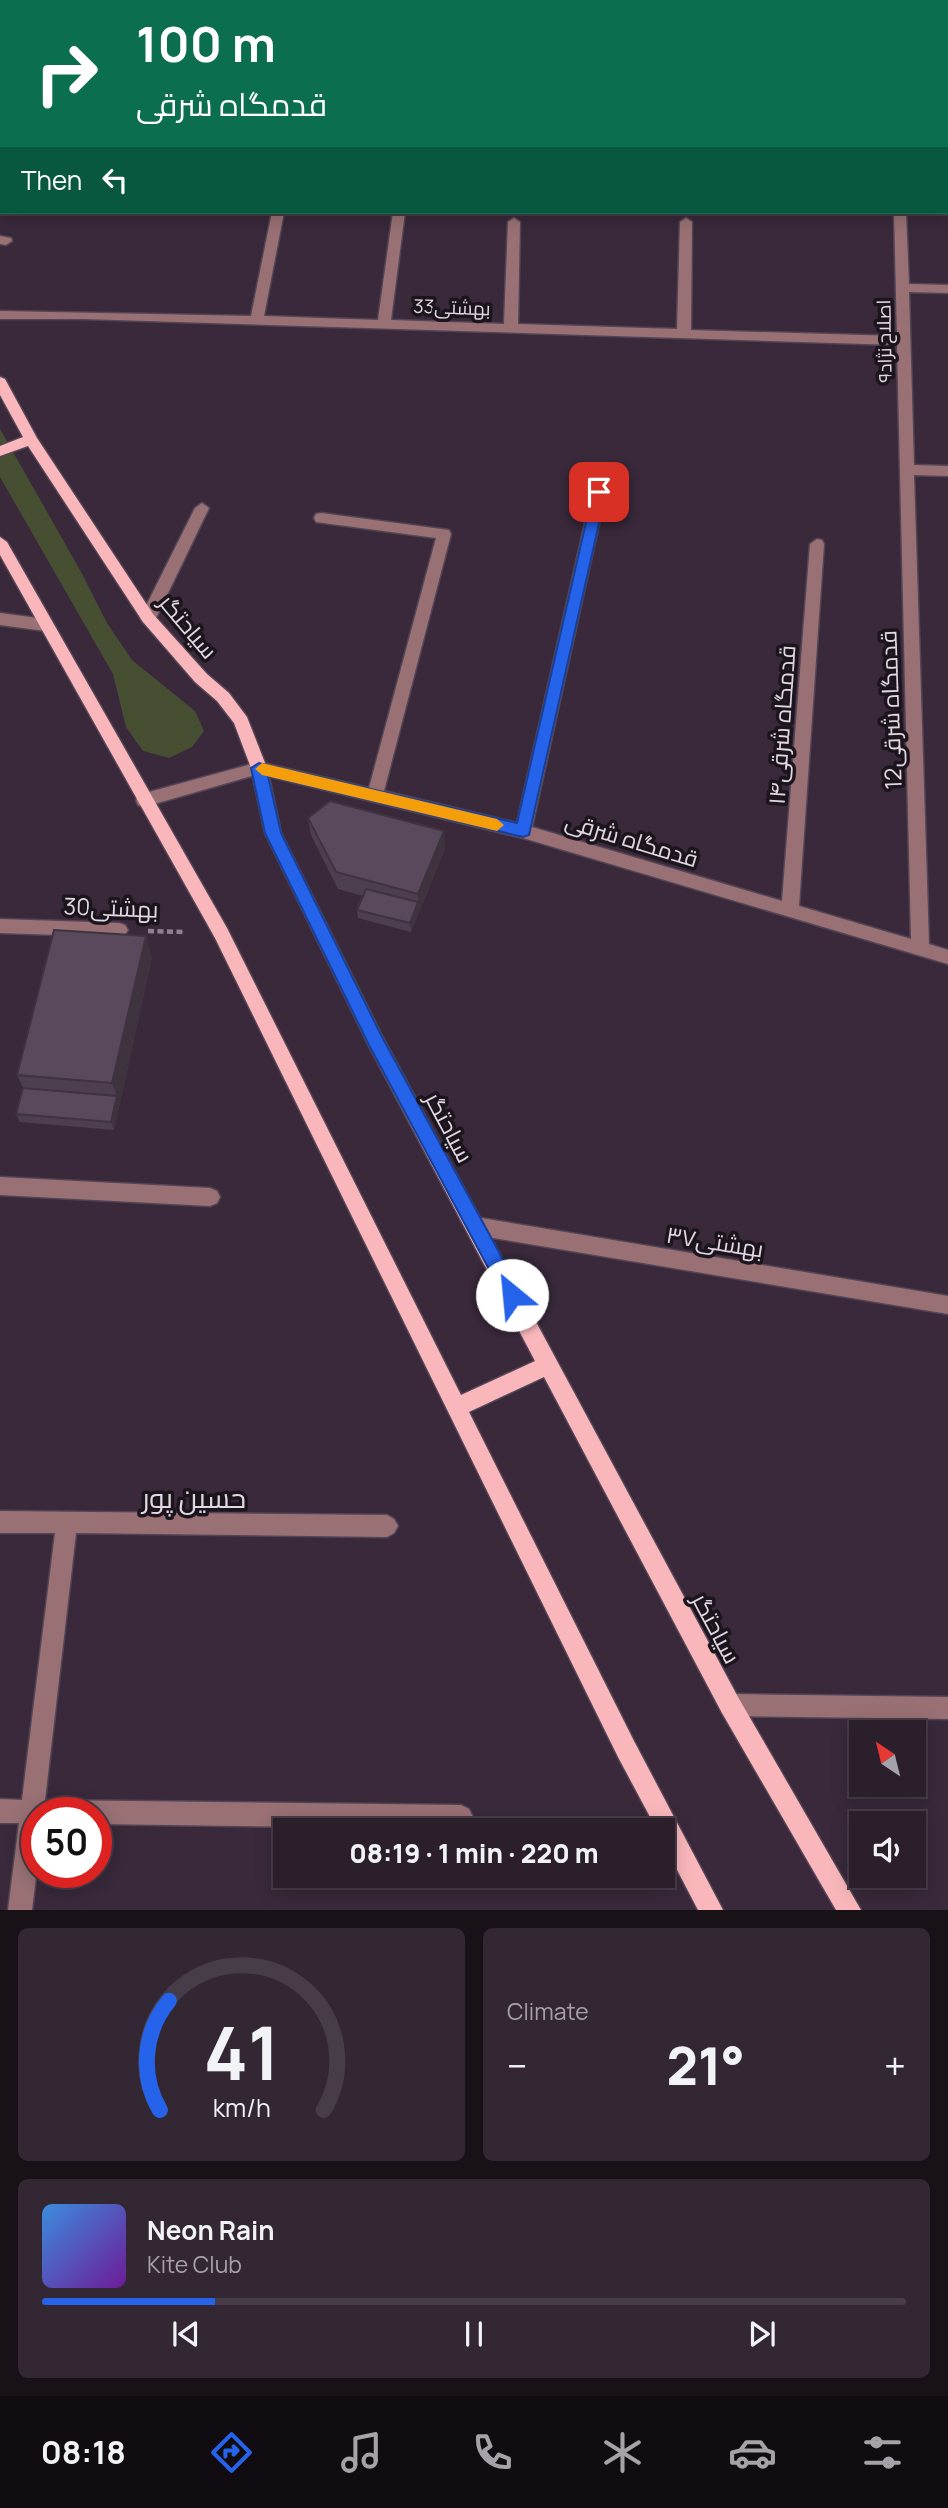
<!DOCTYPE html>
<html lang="en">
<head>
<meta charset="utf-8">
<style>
	body { margin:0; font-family:Manrope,Cairo,sans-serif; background:#332734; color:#f1f3f6; height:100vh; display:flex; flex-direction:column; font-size:26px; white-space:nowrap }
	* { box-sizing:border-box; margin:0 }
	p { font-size:23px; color:#a6a2a9 }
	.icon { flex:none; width:38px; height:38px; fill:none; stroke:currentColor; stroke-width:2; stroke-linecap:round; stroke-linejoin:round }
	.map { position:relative; height:1910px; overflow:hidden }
	.sheet { display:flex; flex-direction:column; gap:18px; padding:18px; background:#181118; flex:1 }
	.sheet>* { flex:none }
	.guide { position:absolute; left:0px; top:0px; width:948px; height:214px; box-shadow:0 4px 18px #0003,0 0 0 2px #473d48; background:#0b6e4f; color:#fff; overflow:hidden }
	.needle { width:46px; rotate:325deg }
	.buttons { position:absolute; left:849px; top:1720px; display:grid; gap:14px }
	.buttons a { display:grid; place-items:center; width:77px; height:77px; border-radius:0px; background:#2b1f2c; box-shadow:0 4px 18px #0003,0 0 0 2px #473d48; font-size:35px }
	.speed { position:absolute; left:21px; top:1797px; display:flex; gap:14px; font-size:35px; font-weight:700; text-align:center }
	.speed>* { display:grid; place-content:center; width:91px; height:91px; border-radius:50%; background:#2b1f2c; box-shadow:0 4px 18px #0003,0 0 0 2px #473d48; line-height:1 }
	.speed .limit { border:10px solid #d22; background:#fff; color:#111 }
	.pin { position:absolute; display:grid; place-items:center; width:60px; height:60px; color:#fff; margin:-30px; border-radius:14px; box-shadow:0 4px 10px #0006 }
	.me { position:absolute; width:77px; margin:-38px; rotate:332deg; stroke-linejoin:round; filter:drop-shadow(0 0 5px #0008) }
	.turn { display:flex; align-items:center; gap:24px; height:147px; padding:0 21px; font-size:32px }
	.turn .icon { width:91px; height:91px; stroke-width:2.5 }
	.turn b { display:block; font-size:49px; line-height:60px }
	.then { display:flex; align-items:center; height:66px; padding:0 21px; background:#0003; gap:14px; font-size:26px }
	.big { font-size:52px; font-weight:800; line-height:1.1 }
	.sheet .widget { flex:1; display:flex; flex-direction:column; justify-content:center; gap:10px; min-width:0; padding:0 24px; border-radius:10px; background:#332734 }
	.sheet .dial { align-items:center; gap:0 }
	.dial svg { height:182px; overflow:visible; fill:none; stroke:#473d48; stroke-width:7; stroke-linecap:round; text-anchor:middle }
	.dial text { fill:#f1f3f6; stroke:none }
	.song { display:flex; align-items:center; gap:21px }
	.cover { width:84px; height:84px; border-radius:10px; background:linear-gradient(135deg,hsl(210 70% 55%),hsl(280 70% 35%)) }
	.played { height:7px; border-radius:4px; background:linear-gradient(90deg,#2563eb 20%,#473d48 20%) }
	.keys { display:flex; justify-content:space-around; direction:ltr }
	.heat { display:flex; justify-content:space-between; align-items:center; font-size:38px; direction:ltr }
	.sheet .tiles { flex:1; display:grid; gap:18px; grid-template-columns:1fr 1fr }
	.widget:last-child { grid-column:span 2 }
	.trip { position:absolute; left:273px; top:1818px; width:402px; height:70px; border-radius:0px; background:#2b1f2c; box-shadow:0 4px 18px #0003,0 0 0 2px #473d48; font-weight:800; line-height:70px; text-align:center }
	.tabs { display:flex; height:112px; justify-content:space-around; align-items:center; background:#110c12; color:#a6a2a9 }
	.tabs .icon { width:49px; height:49px }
	.tabs .on { color:#2563eb }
	.tabs b { font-size:32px; color:#f1f3f6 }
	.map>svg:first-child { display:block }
	.green { fill:#474f32 }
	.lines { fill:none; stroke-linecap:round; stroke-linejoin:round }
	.minor-casing { stroke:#544556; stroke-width:3 }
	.major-casing { stroke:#544556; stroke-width:3 }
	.path { stroke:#8f8290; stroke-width:4.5; stroke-dasharray:6 3.5; stroke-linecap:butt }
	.minor { fill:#997174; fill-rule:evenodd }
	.major { fill:#f9b7bb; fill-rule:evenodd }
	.wall { fill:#4d3f4f }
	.shaded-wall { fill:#3f3340 }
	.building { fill:#5a495c; stroke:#3f3340; stroke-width:2 }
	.route { fill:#2563eb; stroke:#184099; stroke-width:2 }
	.slow { fill:#f59e0b }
	.labels { text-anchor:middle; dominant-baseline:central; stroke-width:7; stroke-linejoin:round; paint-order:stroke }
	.far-street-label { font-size:19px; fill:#e2d8e3; stroke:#1c151d }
	.street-label { font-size:23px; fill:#e2d8e3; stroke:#1c151d }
	.near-street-label { font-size:28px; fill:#e2d8e3; stroke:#1c151d }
</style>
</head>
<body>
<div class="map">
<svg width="948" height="1910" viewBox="0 0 948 1910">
	<rect width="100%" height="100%" fill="#39293b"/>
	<polygon class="green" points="0,429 80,570 107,623 132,660 195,711 204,731 192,747 169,758 143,751 126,727 113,674 0,477"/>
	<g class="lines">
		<g class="minor-casing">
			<g id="minor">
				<polygon points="40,0 53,0 38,2"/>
				<polygon points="808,0 845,0 847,2 810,2"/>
				<rect x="889" y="0" width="12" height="2"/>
				<rect x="947" y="16" width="1" height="7"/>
				<polygon points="0,25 2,25 0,32"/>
				<rect x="947" y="94" width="1" height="8"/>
				<rect x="0" y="131" width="2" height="8"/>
				<polygon points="272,212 284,212 264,316 378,320 393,212 405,212 391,320 504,324 508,222 514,218 520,222 518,324 677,329 680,222 686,218 692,222 691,330 897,336 894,212 906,212 909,284 948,285 948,293 909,292 914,465 948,466 948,476 914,475 929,944 948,950 948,964 523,838 259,774 144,807 138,805 136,800 138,795 259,762 369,788 436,538 316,522 314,518 316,514 321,513 449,530 451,534 384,791 517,823 592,492 599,487 606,492 532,827 782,901 810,544 817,539 822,540 824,544 799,906 911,939 897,345 85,319 0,319 0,311 251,316"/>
				<polygon points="0,236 11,238 12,241 6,245 0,244"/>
				<polygon points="202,503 209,508 156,618 153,622 143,622 140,618 195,508"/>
				<polygon points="0,613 45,619 53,625 45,631 0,625"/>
				<polygon points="0,919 119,923 125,925 128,930 125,935 119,937 0,933"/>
				<polygon points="0,1177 210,1188 217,1191 220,1197 217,1203 210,1206 0,1195"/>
				<polygon points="475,1217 948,1296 948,1314 475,1235 468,1232 465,1226 468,1220"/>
				<polygon points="0,1511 387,1515 394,1519 398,1526 394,1533 387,1537 76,1533 45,1800 461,1805 469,1809 473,1817 469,1825 461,1829 96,1824 96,1813 37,1813 37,1869 32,1910 8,1910 19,1823 0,1823 0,1799 22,1800 55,1533 0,1533"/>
				<polygon points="730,1694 948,1697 948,1719 730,1716 722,1713 719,1705 722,1697"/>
			</g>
		</g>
		<g class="major-casing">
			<polygon id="major" points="0,377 5,379 37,438 153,614 207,674 229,693 247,717 267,768 281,833 381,1034 738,1697 861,1910 836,1910 722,1713 544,1377 469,1412 634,1741 723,1910 698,1910 663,1843 663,1830 657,1830 618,1757 215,938 0,555 0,537 7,542 227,928 461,1395 535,1361 369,1046 265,833 251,768 234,723 217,701 195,682 143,622 28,446 0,456 0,446 23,437 0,395"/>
		</g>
		<polyline class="path" points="148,931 185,932"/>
		<use href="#minor" class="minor"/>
		<use href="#major" class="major"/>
	</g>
	<g class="wall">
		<polygon points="308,818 445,849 411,932 358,918 357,910 363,896 338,889 311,835"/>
		<polygon points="152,958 114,1130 20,1122 16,1114 23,1088 17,1075"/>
	</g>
	<g class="shaded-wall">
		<polygon points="444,831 445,849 411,932 410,923 418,902 418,894"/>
		<polygon points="146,936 152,958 114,1130 111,1122 117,1096 112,1083"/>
	</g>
	<g class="building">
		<polygon points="330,801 444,831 418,894 336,872 308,818"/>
		<polygon points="366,889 418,902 410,923 357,910"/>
		<polygon points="54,930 146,936 112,1083 17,1075"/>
		<polygon points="23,1088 117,1096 111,1122 16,1114"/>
	</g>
	<polygon class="route" points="599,488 606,492 529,835 523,837 268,776 281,833 381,1035 519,1289 521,1295 519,1301 512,1304 506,1301 369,1045 265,833 251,768 259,763 517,823 593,492"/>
	<polygon class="slow" points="262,763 497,819 504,825 497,831 262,775 255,769"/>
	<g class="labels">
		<g class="far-street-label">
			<text transform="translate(452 307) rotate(2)">33بهشتی</text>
			<text transform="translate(884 341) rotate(-91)">اصلاح نژاد۹</text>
		</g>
		<g class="street-label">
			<text transform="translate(189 626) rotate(50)">سیاحتگر</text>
			<text transform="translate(890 710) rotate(-92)">12قدمگاه شرقی</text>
			<text transform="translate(781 725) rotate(-86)">قدمگاه شرقی۱۴</text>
			<text transform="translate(632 839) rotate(17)">قدمگاه شرقی</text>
			<text transform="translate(111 907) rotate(2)">30بهشتی</text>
			<text transform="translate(450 1127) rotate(62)">سیاحتگر</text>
			<text transform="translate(715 1241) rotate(9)">بهشتی۳۷</text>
			<text transform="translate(717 1628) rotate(62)">سیاحتگر</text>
		</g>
		<g class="near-street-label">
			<text x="194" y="1497">حسین پور</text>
		</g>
	</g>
</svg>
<div class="buttons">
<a><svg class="needle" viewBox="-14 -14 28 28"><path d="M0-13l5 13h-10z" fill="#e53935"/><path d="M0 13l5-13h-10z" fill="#a6a2a9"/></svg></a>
<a><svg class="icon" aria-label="sound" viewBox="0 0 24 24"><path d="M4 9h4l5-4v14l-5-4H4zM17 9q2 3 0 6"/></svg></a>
</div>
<div class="speed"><div class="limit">50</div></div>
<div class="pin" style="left:599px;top:492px;background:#d93025"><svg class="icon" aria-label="arrive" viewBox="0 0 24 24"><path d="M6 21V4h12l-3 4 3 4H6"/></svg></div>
<svg class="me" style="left:512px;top:1295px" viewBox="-20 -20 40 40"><circle r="19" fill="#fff"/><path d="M0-13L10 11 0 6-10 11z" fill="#2563eb"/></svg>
<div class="trip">08:19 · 1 min · 220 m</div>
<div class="guide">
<div class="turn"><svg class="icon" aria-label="right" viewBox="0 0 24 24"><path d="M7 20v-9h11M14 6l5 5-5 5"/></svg><div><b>100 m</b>قدمگاه شرقی</div></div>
<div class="then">Then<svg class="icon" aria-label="left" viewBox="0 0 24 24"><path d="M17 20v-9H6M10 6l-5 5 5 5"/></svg></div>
</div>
</div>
<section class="sheet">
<div class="tiles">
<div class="widget dial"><svg viewBox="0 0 100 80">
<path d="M14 69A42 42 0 1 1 86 69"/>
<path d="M14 69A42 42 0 0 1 18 21" stroke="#2563eb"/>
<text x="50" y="56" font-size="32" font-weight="700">41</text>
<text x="50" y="72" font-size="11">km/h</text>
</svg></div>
<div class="widget"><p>Climate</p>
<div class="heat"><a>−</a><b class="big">21°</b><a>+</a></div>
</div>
<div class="widget">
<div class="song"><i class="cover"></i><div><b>Neon Rain</b><p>Kite Club</p></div></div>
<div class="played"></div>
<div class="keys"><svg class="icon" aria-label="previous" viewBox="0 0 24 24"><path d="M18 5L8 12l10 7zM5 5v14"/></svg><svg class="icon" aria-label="pause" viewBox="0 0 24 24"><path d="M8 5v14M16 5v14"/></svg><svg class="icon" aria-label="next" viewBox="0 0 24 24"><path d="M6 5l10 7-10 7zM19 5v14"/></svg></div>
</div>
</div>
</section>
<nav class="tabs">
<b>08:18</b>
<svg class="icon on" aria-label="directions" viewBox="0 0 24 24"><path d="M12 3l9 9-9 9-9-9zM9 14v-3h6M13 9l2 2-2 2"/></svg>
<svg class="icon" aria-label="music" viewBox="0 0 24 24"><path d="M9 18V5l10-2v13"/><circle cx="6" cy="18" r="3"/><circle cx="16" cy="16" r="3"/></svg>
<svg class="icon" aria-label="phone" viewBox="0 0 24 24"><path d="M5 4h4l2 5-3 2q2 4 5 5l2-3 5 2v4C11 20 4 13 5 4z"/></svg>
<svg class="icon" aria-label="climate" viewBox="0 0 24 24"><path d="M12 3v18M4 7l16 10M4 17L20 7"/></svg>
<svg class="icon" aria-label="car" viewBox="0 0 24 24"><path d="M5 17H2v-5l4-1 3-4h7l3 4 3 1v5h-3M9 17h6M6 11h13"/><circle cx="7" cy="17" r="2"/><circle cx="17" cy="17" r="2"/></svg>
<svg class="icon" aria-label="filters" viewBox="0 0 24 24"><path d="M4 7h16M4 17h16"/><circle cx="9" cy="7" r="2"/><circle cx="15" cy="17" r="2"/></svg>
</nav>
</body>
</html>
